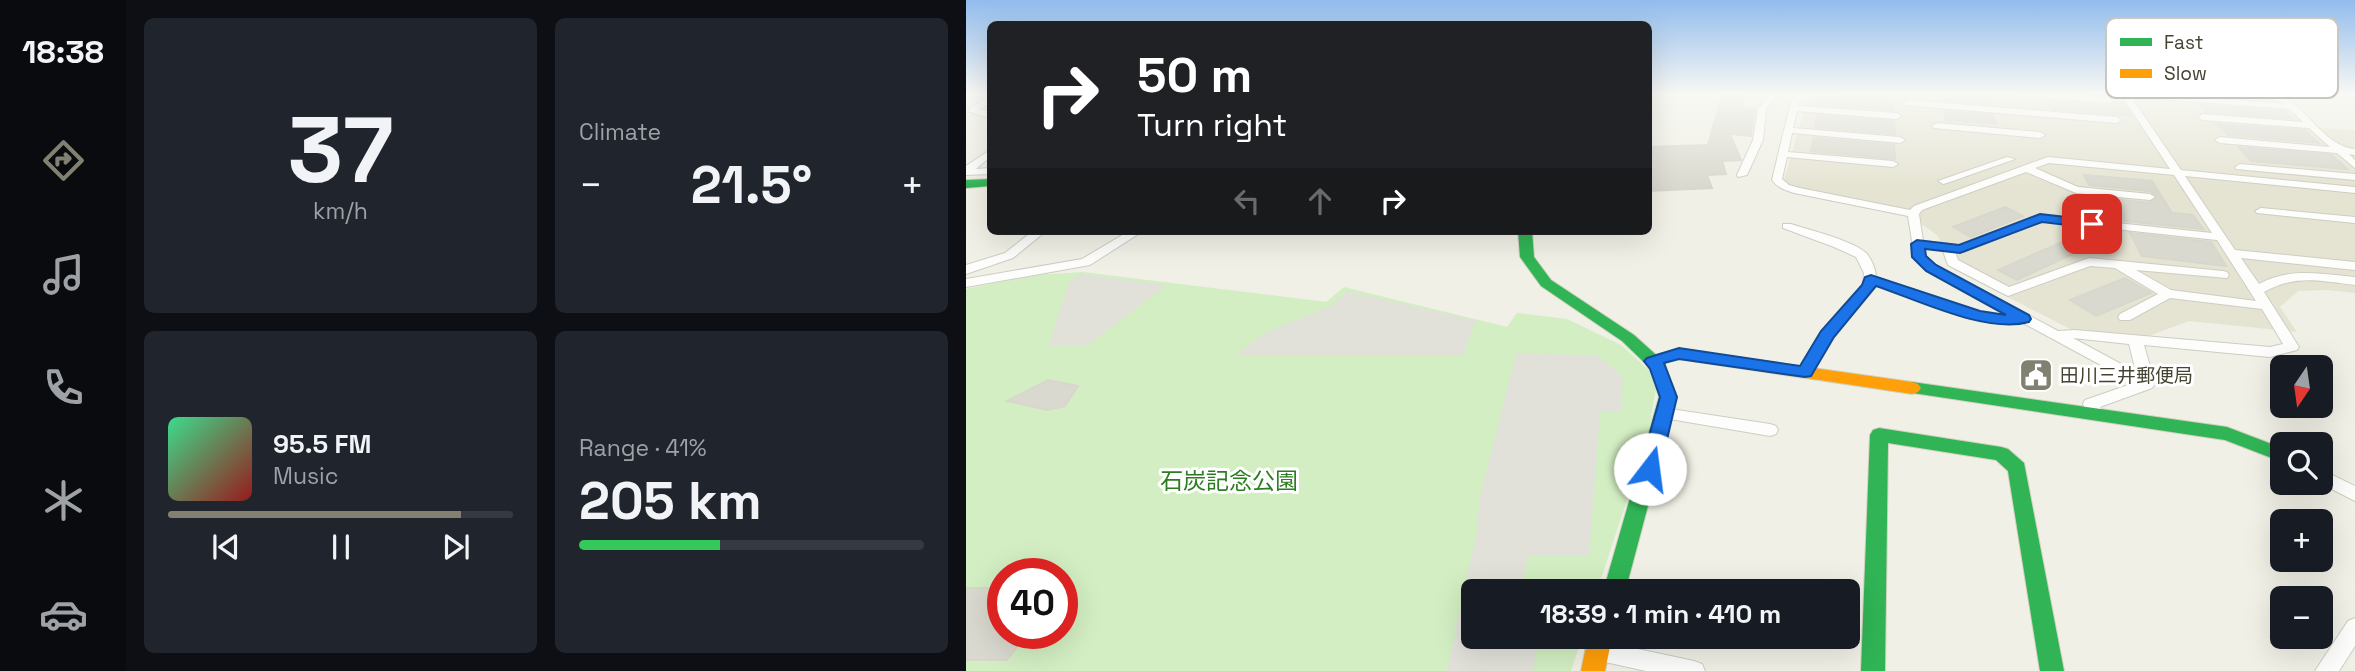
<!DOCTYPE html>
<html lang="en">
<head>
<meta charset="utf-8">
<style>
	body { margin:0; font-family:"Space Grotesk","Noto Sans JP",sans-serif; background:#20242c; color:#f1f3f6; height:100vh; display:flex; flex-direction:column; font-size:26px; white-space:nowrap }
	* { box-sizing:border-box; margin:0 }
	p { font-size:23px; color:#9ea1a6 }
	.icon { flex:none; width:38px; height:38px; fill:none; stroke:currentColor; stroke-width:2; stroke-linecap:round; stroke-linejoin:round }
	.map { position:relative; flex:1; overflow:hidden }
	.details { display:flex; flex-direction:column; gap:18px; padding:18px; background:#0d0f14; width:840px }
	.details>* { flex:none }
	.top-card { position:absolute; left:21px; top:21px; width:665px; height:214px; border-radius:10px; box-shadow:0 7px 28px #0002; background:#202124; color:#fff; overflow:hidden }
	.needle { width:46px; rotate:193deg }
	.fabs { position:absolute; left:1304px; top:355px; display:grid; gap:14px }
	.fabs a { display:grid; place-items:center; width:63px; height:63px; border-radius:10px; background:#171b24; box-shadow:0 7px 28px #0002; font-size:35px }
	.speed { position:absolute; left:21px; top:558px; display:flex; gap:14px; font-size:35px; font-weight:700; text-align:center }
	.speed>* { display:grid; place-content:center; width:91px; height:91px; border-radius:50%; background:#171b24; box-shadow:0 7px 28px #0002; line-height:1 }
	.speed .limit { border:10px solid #d22; background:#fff; color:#111 }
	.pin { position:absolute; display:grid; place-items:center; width:60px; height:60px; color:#fff; margin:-30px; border-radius:14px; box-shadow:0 4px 10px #0006 }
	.me { position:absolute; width:77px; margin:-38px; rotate:15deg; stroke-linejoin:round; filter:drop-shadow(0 0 5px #0008) }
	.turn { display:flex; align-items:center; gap:24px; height:147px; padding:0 35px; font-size:32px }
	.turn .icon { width:91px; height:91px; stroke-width:2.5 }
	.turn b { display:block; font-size:49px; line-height:60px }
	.lanes { display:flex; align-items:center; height:66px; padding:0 35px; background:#0003; justify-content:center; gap:35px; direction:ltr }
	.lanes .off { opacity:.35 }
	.big { font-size:52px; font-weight:700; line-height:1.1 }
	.details .tile { flex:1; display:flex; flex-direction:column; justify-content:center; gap:10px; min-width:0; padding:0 24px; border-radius:10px; background:#20242c }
	.details .dial { align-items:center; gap:0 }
	.dial b { font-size:91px; line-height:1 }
	.song { display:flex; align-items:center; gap:21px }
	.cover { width:84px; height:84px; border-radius:10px; background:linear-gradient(135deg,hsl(150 70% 55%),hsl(0 70% 35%)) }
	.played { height:7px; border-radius:4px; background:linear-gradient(90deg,#828071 85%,#363941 85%) }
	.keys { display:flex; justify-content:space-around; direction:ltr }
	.heat { display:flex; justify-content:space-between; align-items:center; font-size:38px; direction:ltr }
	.charge { height:10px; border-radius:5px; background:linear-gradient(90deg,#34c759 41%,#363941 0) }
	.details .tiles { flex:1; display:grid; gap:18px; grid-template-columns:repeat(2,1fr) }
	.trip { position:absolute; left:495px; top:579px; width:399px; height:70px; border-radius:10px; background:#171b24; box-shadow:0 7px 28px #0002; font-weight:700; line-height:70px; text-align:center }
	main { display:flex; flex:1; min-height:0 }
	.tabs { display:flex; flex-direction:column; width:126px; justify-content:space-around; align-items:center; background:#090b0e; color:#9ea1a6 }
	.tabs .icon { width:49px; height:49px }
	.tabs .active { color:#828071 }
	.tabs b { font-size:32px; color:#f1f3f6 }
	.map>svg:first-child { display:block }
	.residential { fill:#e5e4d3 }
	.green { fill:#d3eec3; fill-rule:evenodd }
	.parking { fill:#e2e1d9 }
	.building { fill:#d9d9cf; stroke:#d8d7cc; stroke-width:2 }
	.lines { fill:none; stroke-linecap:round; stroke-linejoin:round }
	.street-casing { stroke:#cecdc4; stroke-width:2 }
	.fast-casing { stroke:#d1d1be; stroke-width:2 }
	.slow-casing { stroke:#d1d1be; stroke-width:2 }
	.street { fill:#fdfdfb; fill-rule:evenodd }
	.fast { fill:#30b455; fill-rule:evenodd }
	.slow { fill:#ff9f0a; fill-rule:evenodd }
	.route { fill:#1a73e8; stroke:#114b97; stroke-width:2 }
	.labels { text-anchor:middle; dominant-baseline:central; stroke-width:6; stroke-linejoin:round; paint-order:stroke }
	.poi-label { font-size:19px; fill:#464332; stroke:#fff; text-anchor:start }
	.near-park-label { font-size:23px; fill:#2c7d20; stroke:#fff }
	.key { fill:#fff; stroke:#c8c7c2; stroke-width:2 }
	.key-label { font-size:19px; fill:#464332 }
</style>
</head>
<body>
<main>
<nav class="tabs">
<b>18:38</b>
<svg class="icon active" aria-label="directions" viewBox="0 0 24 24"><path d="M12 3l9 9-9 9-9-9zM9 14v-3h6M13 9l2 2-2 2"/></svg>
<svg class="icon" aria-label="music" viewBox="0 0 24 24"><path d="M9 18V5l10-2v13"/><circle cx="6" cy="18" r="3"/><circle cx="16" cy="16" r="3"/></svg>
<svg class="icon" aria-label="phone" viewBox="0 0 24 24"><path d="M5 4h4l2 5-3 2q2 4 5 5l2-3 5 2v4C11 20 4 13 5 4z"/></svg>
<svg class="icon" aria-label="climate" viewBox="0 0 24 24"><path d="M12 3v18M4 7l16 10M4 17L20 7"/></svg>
<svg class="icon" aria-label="car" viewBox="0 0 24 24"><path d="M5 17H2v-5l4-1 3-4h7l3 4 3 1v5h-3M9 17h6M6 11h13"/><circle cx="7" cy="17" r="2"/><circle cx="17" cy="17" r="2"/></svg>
</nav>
<section class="details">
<div class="tiles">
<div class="tile dial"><b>37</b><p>km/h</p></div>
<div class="tile"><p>Climate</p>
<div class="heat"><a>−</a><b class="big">21.5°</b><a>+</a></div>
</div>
<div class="tile">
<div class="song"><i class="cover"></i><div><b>95.5 FM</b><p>Music</p></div></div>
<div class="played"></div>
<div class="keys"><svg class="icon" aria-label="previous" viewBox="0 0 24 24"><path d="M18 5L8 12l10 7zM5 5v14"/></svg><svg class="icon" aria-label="pause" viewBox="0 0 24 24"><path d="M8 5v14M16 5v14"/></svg><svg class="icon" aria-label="next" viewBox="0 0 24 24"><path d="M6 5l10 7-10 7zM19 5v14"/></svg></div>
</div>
<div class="tile"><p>Range · 41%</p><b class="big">205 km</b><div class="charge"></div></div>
</div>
</section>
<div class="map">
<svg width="1389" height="671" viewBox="0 0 1389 671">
	<rect width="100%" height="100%" fill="#f0f0e6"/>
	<polygon class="residential" points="889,93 1292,93 1303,96 1313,100 1339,127 1389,130 1389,293 1361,290 1332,291 1314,307 1331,332 1223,321 1167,342 1116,335 989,270 971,235 938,212 824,189 818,180 841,100"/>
	<path class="green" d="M117 272 360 302 378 287 541 327 551 313 601 319 655 345 685 372 690 389 681 439 631 591 508 592V637H616L605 671H0V289L67 275ZM37 574H96V634H37Z"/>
	<g class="parking">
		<polygon points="115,274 201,285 122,345 83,345 103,282"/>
		<polygon points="381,291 511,321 506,329 497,356 269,356 297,334 366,305"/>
		<polygon points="550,354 631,355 657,377 655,411 634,412 623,556 562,555 555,591 508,592 508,637 571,637 568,671 481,671 511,531 513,500"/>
	</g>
	<g class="building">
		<polygon points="1116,93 1151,93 1166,116 1085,109 1081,100 1144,106 1151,100 1144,94"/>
		<polygon points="975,94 1023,98 1024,104 976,100"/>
		<polygon points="756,95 778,96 777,108 789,109 785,136 764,134 775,160 756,161 760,174 741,175 746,188 682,191 682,147 742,145"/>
		<polygon points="853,99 927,104 928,110 853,105"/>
		<polygon points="1235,105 1317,111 1325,118 1240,112"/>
		<polygon points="978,111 1027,115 1030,124 979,120"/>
		<polygon points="851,115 928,121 929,134 849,127"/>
		<polygon points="1251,124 1338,130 1353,143 1262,135"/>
		<polygon points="848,138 928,145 929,159 845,151"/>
		<polygon points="1273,147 1366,155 1381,169 1285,161"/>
		<polygon points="1118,175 1186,181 1206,213 1227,215 1237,229 1158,221 1157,218 1137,216 1129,197 1184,203 1191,196 1184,191 1123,185"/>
		<polygon points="1039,207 1057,216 1005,237 987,227"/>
		<polygon points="1164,233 1245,242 1260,266 1176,256"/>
		<polygon points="1096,242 1113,251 1051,280 1032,270"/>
		<polygon points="1159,278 1185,293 1130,316 1104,300"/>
		<polygon points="82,380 112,386 99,406 81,410 41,401"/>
		<polygon points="0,588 37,588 37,634 61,634 41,660 0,660"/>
	</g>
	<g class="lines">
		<g class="street-casing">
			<g id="street">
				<polygon points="806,93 814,93 800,109 797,140 781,175 772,177 771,175 787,140 792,109"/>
				<path d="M835 93H844L833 102 832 106 931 113 935 116 931 119 831 111 827 128 934 137 939 140 934 143 826 133 822 152 927 161 932 164 927 167 821 157 816 179 823 185 834 188 944 210 948 206 1082 157 1204 169 1154 93H1162L1215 170 1389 187V193L1219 176 1269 250 1389 262V270L1275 258 1293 284C1323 267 1356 274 1389 277V285C1356 281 1329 274 1298 292L1333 347 1331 350 1304 357 1178 345 1189 384 1186 388 1134 407 1137 414 1135 418H1123L1117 404 1119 400 1168 383 1057 323C1004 329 959 298 909 285L867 337 844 375H834L832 372 856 332 897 285 898 273 890 257 868 247 817 228V224H825C843 230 885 240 899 252 905 257 910 270 910 277L1007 311 1045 316 961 271 949 260 942 216 828 193C819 190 812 188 806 180L825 101ZM1083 163 1208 175 1246 233 1074 215 993 245 957 241 953 214 956 210 1060 172 1110 193 1184 200 1189 197 1184 194 1112 187 1069 168ZM1075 221 1251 240 1290 301 1205 290 1170 270 1261 278 1263 275 1261 272 1257 271 1123 258 1043 287 992 260 989 252H998ZM958 248 977 251 982 265 1042 296 1124 266 1149 268 1192 294 1154 314 1152 317 1154 320H1164L1204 298 1296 309 1317 344 1304 347 1109 330 1092 331 969 265 959 256ZM1107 338 1163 344 1170 372Z"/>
				<polygon points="1048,93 1080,93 1144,97 1148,100 1144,103 1052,95"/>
				<path d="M1184 93 1318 104 1295 93C1337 90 1351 146 1389 149V155L1383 154 1389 160V168L1371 153 1254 143 1249 140 1254 137 1364 147 1343 128 1236 120 1232 117 1236 114 1337 122 1324 109 1181 98 1180 96Z"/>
				<polygon points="21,98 24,98 24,103 14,109 24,112 24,118 4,112 4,108"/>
				<polygon points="942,100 1151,117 1155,120 1151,123 939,105 938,103"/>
				<polygon points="971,123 1074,132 1079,135 1074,138 968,128 966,126"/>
				<polygon points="24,150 24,157 10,169 24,168 24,174 0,175 0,166"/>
				<polygon points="1041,157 1049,159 981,183 977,184 972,181"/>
				<polygon points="1274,164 1389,174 1389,180 1270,169 1269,167"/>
				<polygon points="1295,208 1389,217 1389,223 1291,213 1289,211"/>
				<polygon points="67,231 80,231 47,258 0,274 0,265 39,253"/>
				<polygon points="163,231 177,231 124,265 0,287 0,279 116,259"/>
				<polygon points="698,408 804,424 810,426 812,430 810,434 804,436 692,417 690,413 692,409"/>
				<polygon points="1354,469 1389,486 1389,501 1354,483"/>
				<polygon points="1389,618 1389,646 1373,671 1349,671 1382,621"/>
				<polygon points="630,640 728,661 736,664 739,671 680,671 630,660 622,657 619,650 622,643"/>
			</g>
		</g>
		<g class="fast-casing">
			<g id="fast">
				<polygon points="0,180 24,179 24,186 0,188"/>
				<polygon points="552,231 566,231 568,257 585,280 668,335 698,362 711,397 659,592 637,592 693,397 684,368 656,341 575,286 554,257"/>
				<polygon points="946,382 1261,427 1316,448 1316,462 1259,440 940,392 937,388 940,384"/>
				<polygon points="913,428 1035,447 1042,449 1058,463 1098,671 1074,671 1042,471 1030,460 922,443 919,671 895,671 904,435 907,430"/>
			</g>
		</g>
		<g class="slow-casing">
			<g id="slow">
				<polygon points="682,93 700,93 682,98"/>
				<polygon points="713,349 946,382 952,384 955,388 952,392 946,394 713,359 687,366 679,361 681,357"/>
				<polygon points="622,637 646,637 639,671 615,671"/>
			</g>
		</g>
		<use href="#street" class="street"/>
		<use href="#fast" class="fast"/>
		<use href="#slow" class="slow"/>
	</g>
	<linearGradient id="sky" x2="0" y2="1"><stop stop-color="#92bcec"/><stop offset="0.5" stop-color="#f8f8f4"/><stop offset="1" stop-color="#f8f8f4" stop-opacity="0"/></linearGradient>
	<rect width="1389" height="187" fill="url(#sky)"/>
	<path class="route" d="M1074 214 1126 220 1132 224 1126 228 1076 222 994 253 959 249 960 256 970 265 1063 315 1065 319 1063 322C1020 334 952 300 910 286L868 337 845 376 839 377 713 359 698 363 711 397 694 469 691 474 684 476 677 474 674 469 694 397 684 369 678 361 681 358 713 348 834 366 855 331 896 285 899 277 905 275 1014 311 1040 315 960 271 946 257 945 244 951 240 993 245Z"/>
	<defs>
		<g id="civic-square" transform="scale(1.75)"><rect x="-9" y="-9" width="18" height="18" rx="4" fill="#828071" stroke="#fff"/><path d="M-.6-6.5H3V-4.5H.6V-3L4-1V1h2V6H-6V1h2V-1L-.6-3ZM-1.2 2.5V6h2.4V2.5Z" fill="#fff"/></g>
	</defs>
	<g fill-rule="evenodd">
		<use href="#civic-square" x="1070" y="375"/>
	</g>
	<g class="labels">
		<g class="poi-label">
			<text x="1094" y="375">田川三井郵便局</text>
		</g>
		<g class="near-park-label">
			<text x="263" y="481">石炭記念公園</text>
		</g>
	</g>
	<rect x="1140" y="18" width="232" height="80" rx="10" class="key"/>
	<rect x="1154" y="38" width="32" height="8" fill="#30b455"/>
	<rect x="1154" y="69" width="32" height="9" fill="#ff9f0a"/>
	<g class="key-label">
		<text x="1198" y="49">Fast</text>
		<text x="1198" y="80">Slow</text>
	</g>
</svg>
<div class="fabs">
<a><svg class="needle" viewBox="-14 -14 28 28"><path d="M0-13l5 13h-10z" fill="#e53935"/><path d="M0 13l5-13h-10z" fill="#9ea1a6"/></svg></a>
<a><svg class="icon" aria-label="search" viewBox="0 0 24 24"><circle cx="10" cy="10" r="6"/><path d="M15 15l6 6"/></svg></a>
<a>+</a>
<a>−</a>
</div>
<div class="speed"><div class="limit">40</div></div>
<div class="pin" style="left:1126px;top:224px;background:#d93025"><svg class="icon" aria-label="arrive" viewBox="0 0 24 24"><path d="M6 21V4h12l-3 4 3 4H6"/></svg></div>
<svg class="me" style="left:684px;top:469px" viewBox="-20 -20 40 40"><circle r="19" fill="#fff"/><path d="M0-13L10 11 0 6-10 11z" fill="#1a73e8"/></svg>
<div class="trip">18:39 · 1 min · 410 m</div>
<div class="top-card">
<div class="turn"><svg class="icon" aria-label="right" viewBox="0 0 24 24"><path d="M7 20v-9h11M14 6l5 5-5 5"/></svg><div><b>50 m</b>Turn right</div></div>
<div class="lanes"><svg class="icon off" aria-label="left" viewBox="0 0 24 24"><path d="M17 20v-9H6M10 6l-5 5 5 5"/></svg><svg class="icon off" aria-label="ahead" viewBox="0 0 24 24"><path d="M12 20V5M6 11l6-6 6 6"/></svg><svg class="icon" aria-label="right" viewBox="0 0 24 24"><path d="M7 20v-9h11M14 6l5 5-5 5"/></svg></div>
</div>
</div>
</main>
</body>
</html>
